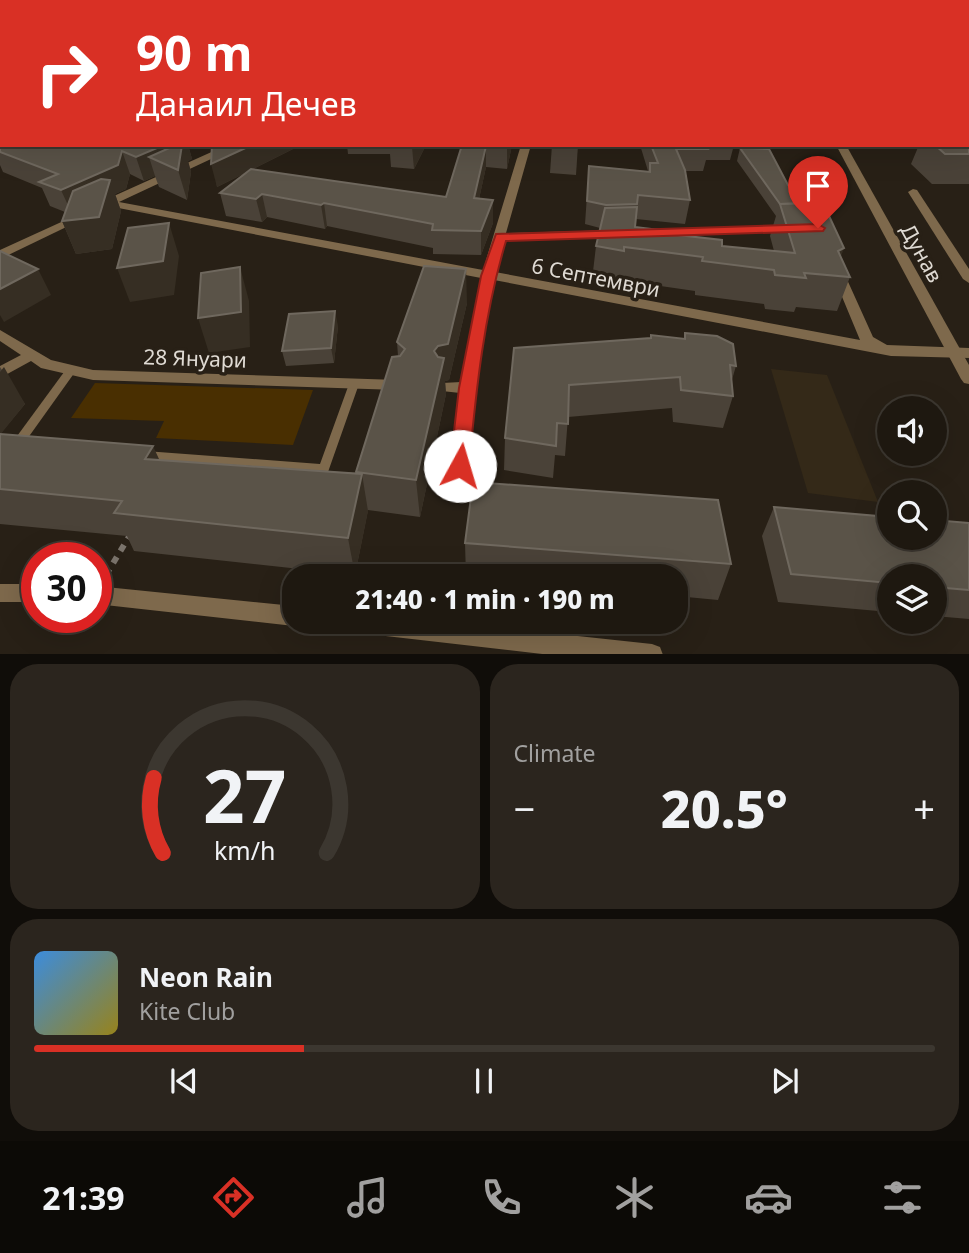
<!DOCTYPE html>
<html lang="en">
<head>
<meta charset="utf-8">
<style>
	body { margin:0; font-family:"Noto Sans",sans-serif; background:#2b251e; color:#f1f3f6; height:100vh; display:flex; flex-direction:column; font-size:26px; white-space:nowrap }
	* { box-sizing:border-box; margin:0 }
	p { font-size:23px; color:#a1a09f }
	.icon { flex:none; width:38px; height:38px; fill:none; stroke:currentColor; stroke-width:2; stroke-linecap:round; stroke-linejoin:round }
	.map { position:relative; height:654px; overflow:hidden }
	.side { display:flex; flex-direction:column; gap:10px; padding:10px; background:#100d09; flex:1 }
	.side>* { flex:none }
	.top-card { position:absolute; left:0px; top:0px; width:970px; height:147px; box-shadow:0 7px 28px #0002,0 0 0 2px #3c3730; background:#d93025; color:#fff; overflow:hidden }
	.controls { position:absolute; left:877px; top:396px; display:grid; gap:14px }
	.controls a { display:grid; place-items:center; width:70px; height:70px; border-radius:50%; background:#1e1810; box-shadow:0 7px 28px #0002,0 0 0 2px #3c3730; font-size:35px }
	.speed { position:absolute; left:21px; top:542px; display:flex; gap:14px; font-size:35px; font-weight:700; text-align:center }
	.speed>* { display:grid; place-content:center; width:91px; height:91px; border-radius:50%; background:#1e1810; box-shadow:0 7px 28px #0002,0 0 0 2px #3c3730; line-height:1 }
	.speed .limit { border:10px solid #d22; background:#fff; color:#111 }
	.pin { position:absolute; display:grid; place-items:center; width:60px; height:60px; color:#fff; margin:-72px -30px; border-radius:50% 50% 50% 0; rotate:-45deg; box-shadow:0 0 7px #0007 }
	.pin .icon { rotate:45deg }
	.me { position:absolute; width:77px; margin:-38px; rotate:6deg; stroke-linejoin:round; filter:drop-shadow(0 0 5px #0008) }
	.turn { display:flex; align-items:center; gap:24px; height:147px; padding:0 21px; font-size:32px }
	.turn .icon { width:91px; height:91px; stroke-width:2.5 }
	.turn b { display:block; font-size:49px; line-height:60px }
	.big { font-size:52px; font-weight:800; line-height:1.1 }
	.side .widget { flex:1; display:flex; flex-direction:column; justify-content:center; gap:10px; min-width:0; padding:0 24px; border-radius:28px; background:#2b251e }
	.side .dial { align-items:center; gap:0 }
	.dial svg { height:182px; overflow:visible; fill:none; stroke:#3c3730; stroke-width:7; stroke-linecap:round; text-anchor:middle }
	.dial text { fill:#f1f3f6; stroke:none }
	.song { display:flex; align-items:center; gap:21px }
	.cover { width:84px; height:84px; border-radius:10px; background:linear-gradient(135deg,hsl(210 70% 55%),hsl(50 70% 35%)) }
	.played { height:7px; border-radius:4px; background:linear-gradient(90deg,#d93025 30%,#3c3730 30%) }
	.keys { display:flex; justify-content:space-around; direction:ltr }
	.heat { display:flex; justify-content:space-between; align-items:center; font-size:38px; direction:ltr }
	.side .tiles { flex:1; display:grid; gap:10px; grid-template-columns:1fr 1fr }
	.widget:last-child { grid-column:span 2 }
	.trip { position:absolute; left:282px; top:564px; width:406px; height:70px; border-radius:28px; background:#1e1810; box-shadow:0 7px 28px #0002,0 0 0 2px #3c3730; font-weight:800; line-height:70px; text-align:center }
	.menu { display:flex; height:112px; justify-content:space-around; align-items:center; background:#0c0a06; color:#a1a09f }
	.menu .icon { width:49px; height:49px }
	.menu .active { color:#d93025 }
	.menu b { font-size:32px; color:#f1f3f6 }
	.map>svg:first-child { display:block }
	.built { fill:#342918 }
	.green { fill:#492f01 }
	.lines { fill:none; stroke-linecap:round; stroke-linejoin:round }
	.path { stroke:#7a736b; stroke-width:6; stroke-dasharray:7 7; stroke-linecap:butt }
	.service { fill:#7e694c; fill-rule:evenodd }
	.pedestrian { fill:#7e694c; fill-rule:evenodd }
	.minor { fill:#7e694c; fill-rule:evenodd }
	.tertiary { fill:#7e694c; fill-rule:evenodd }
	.wall { fill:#4a4238 }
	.shaded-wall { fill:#362e23 }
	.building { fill:#5a5348; stroke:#6f685e; stroke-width:2 }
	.route { fill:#d93025; stroke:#8d1f18; stroke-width:2 }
	.labels { text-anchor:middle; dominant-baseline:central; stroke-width:7; stroke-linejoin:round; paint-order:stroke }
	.street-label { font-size:21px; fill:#dfdad3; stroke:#282016 }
</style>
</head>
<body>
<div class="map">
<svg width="969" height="655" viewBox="0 0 969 655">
	<rect width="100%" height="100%" fill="#282016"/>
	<polygon class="built" points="771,369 827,375 878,502 808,493"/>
	<polygon class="green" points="95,383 313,390 293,445 156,438 164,421 71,418"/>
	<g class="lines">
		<polyline class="path" points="106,575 130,535"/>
		<g class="service">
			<polygon points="71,367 76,370 75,372 20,449 16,450 12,449 10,446 12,443 67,368"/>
			<polygon points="354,380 358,381 359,384 328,472 324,474 145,461 141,459 139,456 141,453 145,451 320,464 349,384 350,381"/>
		</g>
		<polygon class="pedestrian" points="932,0 938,0 939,2 933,2"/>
		<g class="minor">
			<rect x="762" y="0" width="6" height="2"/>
			<polygon points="2,6 2,10 0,11 0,7"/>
			<rect x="968" y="72" width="1" height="8"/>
			<path d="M227 145H241L119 202 483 270 521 145H531L506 233 618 230 624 234 618 238 504 240 495 272 860 340 833 275 839 271 845 275 873 337 887 345 969 348V358L891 356 494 280 476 388 469 466C476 488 487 480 495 496L492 501 486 503C477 500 464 493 458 486 444 468 457 415 460 393L442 391 439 387 442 383 461 382 481 278 108 206 103 203 105 200Z"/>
			<polygon points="913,189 917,190 969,269 969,283 963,279 908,192"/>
			<polygon points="81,213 85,214 85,218 0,259 0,250"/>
			<polygon points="789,226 795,229 793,231 642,237 636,233 642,229"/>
			<polygon points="0,330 51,360 93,370 398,380 403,381 406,385 403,389 398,390 93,380 41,368 31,361 0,378 0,366 21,355 0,341"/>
		</g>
		<g class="tertiary">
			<rect x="289" y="0" width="6" height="2"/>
			<polygon points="912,0 922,2 914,2"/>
			<rect x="968" y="13" width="1" height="4"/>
			<polygon points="836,145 846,145 969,365 969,384 964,383 961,379"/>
			<rect x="0" y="584" width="37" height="18"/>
			<polygon points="96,586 294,606 294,621 302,621 294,626 96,604"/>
			<polygon points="332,621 438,621 652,644 660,647 663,655 551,655 342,631 335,628"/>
		</g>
	</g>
	<g class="wall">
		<polygon points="0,47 2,145 188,145 192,159 188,161 191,172 187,200 159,187 155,176 144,181 130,174 126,189 115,194 121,211 112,249 76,254 62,221 65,212 50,206 42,188 3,172 0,165"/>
		<polygon points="969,135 969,184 932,184 911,164 919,145 968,145"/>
		<polygon points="212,145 301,145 253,169 446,197 462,145 512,145 507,169 486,167 479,199 493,223 481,255 433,254 433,248 327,226 325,229 267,217 262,222 226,216 220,193 247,172 217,187"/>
		<polygon points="347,145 426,145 414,169 391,167 390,154 348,154"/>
		<polygon points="552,145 578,145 576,175 550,173"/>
		<polygon points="640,145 734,145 730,160 706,160 703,171 685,171 690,200 685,224 636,219 635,227 660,233 722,246 774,251 770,236 776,216 737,161 740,148 788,185 841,257 850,277 837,311 796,307 794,312 765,309 764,304 695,295 695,291 619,280 619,284 592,280 596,246 600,228 585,224 589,166 648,171"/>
		<polygon points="467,303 449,380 445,381 446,394 420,517 368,510 355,575 134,551 127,536 0,524 0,367 25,404 0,434 160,460 356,473 398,356 397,342"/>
		<polygon points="338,326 334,363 286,366 282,351"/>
		<polygon points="685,333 736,366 731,383 733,396 723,428 673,422 672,408 568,417 565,456 555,455 553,478 504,470 505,438 514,348 684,338"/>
		<polygon points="774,507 969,523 969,619 934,616 934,576 889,576 889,612 778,602 762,536"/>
		<polygon points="465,543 731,564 718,600 676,596 676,576 466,576"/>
	</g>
	<g class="shaded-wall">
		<polygon points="2,134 2,145 0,152 0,135"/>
		<polygon points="164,145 188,145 192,159 188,161 191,172 187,200 178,170 149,157 155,176 144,181 136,157"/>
		<polygon points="252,145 301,145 217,187 211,164"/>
		<polygon points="413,145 426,145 414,169 412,147"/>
		<polygon points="507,145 512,145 507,169"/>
		<polygon points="486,146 486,167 474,222 474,198"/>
		<polygon points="122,151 130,174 126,189 115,194 121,211 112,249 76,254 62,221 72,214 61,190"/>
		<polygon points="262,194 267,217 262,222 256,199"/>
		<polygon points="493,200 493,223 481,255 481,231"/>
		<polygon points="324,203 327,226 325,229 321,205"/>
		<polygon points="169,223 179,256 174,295 130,302 117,268"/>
		<polygon points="844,248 834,276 838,251"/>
		<polygon points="240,267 249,301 250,347 209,353 198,318"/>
		<polygon points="38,269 51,295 4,322 0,315 0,289"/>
		<polygon points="466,269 467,303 449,380 445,381 446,394 420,517 416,480 434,351"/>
		<polygon points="335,311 338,326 334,363 331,348"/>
		<polygon points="4,367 25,404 0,435 0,372"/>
		<polygon points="153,446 170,483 145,459"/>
		<polygon points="362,474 368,511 355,575 348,538"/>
	</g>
	<g class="building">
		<polygon points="119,0 179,0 179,2 118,2"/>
		<polygon points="310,0 739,0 739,2 709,2 708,1 705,2 310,2"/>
		<polygon points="0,47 2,47 2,68 0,69"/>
		<polygon points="2,70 2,134 0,135 0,71"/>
		<polygon points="968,135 969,135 969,154 945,154 935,145 968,145"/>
		<polygon points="3,145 164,145 136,157 122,151 118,165 61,190 39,182 58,174 0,152 0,146"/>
		<polygon points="176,145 182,145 178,170 149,157"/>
		<polygon points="212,145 252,145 211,164"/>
		<polygon points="392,145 413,145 412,147"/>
		<polygon points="462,145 507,145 507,147 486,146 474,198 493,200 481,231 432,230 433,224 324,203 321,205 262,194 256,199 220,193 251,169 446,197"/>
		<polygon points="651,145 706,145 708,149 676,149 685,170 690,200 638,195 637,204 606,205 587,201 589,166 650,172 650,163 658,163"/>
		<polygon points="740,148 769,149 788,185 791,185 805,203 780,204"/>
		<polygon points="101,179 110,180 99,217 62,221 73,191"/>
		<polygon points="823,203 844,248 838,251 850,277 804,273 806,278 775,275 774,270 702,261 703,257 624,247 624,251 596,246 605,208 637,207 635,227 659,230 660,233 722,240 722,246 795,253 780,204"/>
		<polygon points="169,223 163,261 117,268 128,228"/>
		<polygon points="0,251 38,269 0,289"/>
		<polygon points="424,266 466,269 448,344 438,346 434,351 438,357 444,358 416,480 356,472 392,357 400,356 405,349 397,342"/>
		<polygon points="240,267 241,312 198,318 201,273"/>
		<polygon points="335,311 331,348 282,351 289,314"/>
		<polygon points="685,333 717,336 733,344 736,366 730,365 733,396 681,390 680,377 569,385 568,424 557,423 556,446 505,438 514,348 651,338 651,335 685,339"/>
		<polygon points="0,434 153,446 145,459 362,474 348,538 114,513 122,501 0,489"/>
		<polygon points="473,482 718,500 731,564 465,543"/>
		<polygon points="774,507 889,517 889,537 934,537 934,520 969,523 969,590 934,587 934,576 889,576 889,583 791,574"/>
	</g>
	<path class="route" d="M818 224 825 228 823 231 506 241C484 314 476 391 469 466L467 472 460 474 453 472 450 466 459 388 481 276 496 234Z"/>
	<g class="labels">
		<g class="street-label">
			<text transform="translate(922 253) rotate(61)">Дунав</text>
			<text transform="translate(596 277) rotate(11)">6 Септември</text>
			<text transform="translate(195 358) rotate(2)">28 Януари</text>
		</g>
	</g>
</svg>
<div class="controls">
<a><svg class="icon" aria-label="sound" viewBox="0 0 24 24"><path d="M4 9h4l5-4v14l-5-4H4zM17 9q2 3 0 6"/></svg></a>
<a><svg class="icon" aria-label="search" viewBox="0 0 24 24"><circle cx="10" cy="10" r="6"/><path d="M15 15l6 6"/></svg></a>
<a><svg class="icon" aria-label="layers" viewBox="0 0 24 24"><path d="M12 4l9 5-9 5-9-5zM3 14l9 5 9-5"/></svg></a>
</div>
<div class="speed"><div class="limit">30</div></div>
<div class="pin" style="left:818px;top:228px;background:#d93025"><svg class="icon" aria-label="arrive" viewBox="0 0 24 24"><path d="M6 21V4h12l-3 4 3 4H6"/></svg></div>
<svg class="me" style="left:460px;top:466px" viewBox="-20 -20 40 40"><circle r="19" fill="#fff"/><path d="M0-13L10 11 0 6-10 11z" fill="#d93025"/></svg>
<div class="trip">21:40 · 1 min · 190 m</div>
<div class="top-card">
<div class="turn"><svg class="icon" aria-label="right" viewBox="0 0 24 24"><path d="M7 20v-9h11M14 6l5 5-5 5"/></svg><div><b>90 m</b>Данаил Дечев</div></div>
</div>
</div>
<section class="side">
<div class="tiles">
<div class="widget dial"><svg viewBox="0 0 100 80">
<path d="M14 69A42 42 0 1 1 86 69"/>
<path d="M14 69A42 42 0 0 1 10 36" stroke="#d93025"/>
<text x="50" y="56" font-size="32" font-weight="700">27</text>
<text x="50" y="72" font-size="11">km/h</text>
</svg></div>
<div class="widget"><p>Climate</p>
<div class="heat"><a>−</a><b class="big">20.5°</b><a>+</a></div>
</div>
<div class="widget">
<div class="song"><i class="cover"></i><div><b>Neon Rain</b><p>Kite Club</p></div></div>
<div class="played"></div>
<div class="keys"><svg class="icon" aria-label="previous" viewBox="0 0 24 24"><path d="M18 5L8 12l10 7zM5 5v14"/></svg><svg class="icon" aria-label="pause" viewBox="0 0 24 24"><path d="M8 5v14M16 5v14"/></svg><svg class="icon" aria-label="next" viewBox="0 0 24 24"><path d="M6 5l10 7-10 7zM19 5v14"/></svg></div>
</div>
</div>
</section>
<nav class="menu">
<b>21:39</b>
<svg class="icon active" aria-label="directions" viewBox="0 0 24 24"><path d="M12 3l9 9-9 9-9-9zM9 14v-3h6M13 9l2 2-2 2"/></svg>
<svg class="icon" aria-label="music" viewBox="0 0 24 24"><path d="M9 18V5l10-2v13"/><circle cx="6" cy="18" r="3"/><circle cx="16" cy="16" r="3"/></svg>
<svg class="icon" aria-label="phone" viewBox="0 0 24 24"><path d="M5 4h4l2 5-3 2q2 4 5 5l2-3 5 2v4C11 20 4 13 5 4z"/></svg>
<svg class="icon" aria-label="climate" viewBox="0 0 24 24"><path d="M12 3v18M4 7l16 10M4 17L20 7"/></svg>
<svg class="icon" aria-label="car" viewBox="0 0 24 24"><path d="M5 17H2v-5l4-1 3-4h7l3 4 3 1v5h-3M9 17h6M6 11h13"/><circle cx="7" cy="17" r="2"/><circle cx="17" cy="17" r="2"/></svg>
<svg class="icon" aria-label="filters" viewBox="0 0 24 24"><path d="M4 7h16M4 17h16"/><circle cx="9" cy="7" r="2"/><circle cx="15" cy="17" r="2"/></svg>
</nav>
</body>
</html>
